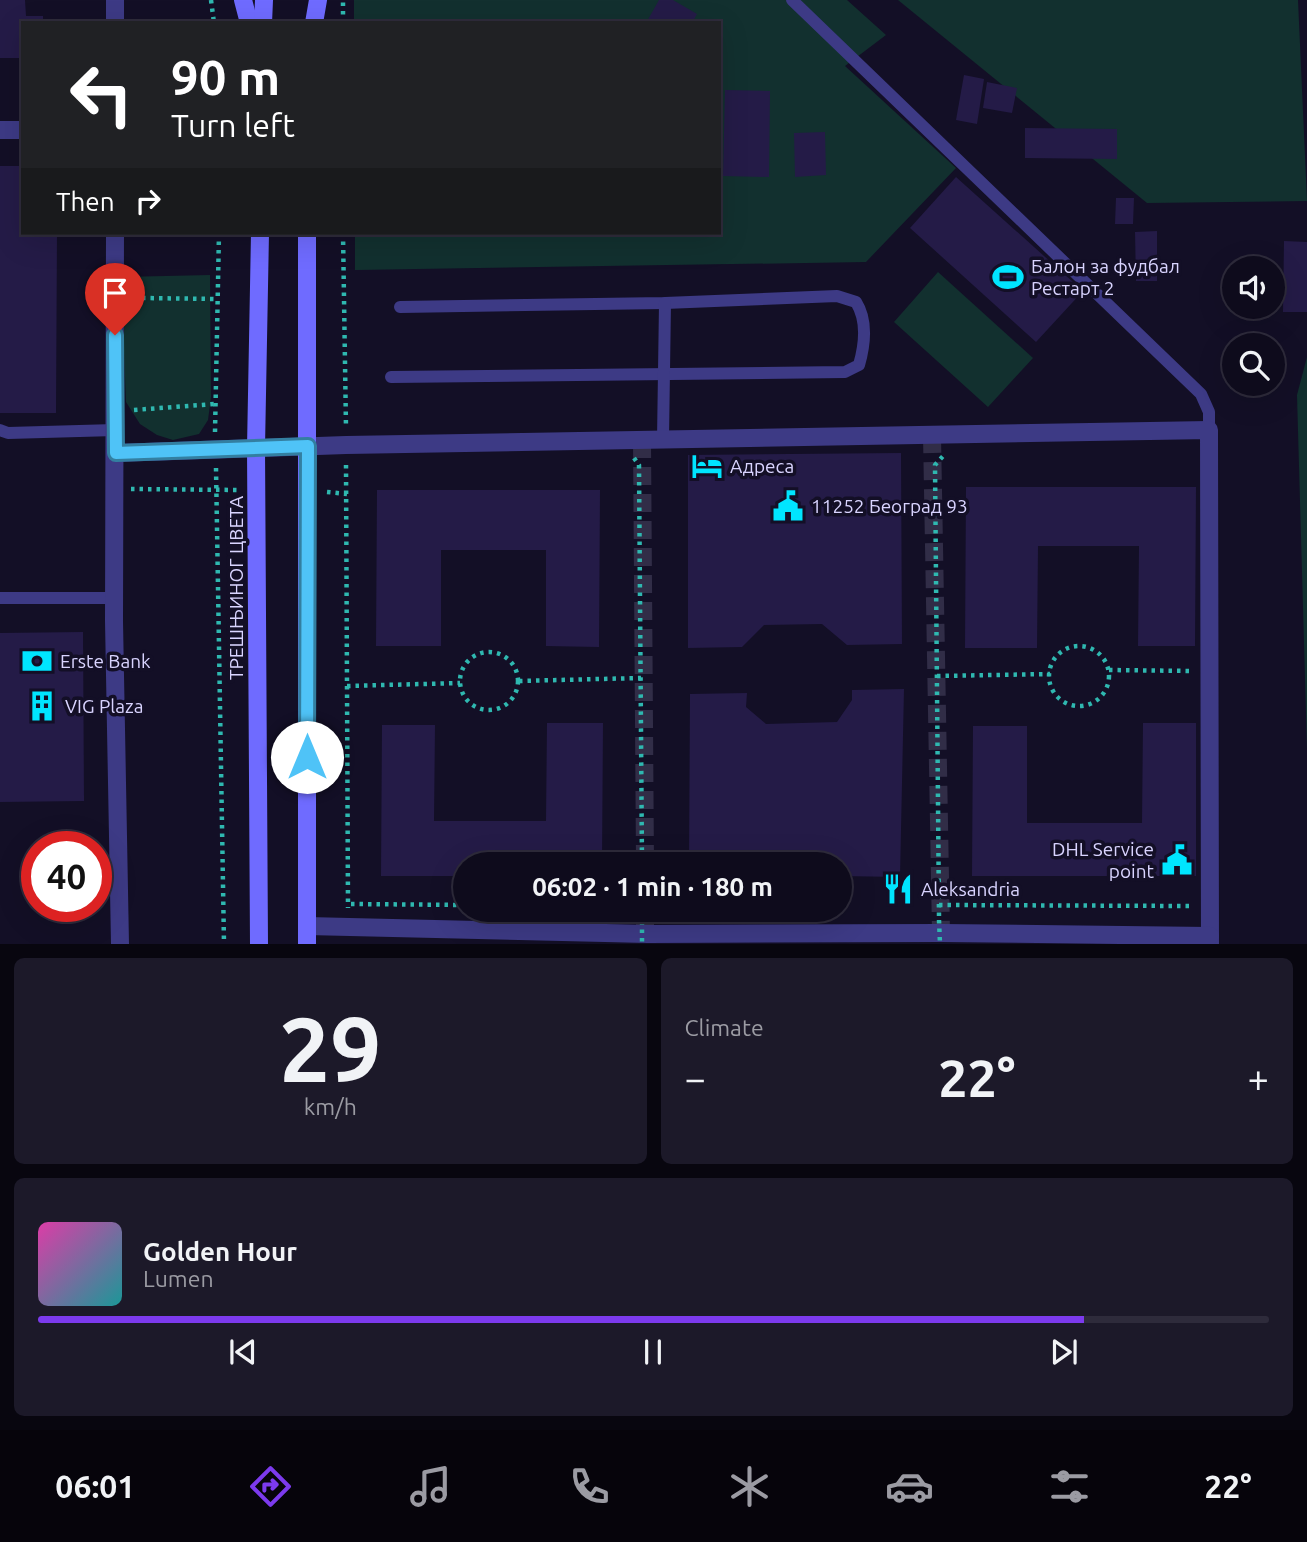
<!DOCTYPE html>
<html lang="en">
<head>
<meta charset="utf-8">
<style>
	body { margin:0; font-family:Ubuntu,sans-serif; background:#1c1929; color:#f1f3f6; height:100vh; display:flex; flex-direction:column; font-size:26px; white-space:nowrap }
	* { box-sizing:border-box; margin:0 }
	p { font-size:23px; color:#9b9ba3 }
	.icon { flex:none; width:38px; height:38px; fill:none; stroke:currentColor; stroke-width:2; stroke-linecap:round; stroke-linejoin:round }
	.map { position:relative; height:944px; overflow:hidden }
	.sheet { display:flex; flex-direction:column; gap:14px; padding:14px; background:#08060f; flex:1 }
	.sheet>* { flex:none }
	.hud { position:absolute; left:21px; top:21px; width:700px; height:214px; border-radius:0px; box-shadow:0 7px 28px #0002,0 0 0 2px #2e2b3b; background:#202124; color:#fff; overflow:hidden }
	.controls { position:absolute; left:1222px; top:256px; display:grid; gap:14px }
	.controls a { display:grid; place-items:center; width:63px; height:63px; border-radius:50%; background:#0e0b1c; box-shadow:0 7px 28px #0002,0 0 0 2px #2e2b3b; font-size:35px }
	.speed { position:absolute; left:21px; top:831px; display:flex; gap:14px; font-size:35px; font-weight:700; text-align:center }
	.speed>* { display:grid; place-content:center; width:91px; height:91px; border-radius:50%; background:#0e0b1c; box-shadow:0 7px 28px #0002,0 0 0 2px #2e2b3b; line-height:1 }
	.speed .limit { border:10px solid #d22; background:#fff; color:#111 }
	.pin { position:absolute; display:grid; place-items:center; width:60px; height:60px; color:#fff; margin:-72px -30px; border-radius:50% 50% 50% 0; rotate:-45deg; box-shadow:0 0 7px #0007 }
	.pin .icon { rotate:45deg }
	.me { position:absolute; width:77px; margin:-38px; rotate:0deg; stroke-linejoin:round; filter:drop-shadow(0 0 5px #0008) }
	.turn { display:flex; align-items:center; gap:24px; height:147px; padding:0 35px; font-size:32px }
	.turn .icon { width:91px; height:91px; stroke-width:2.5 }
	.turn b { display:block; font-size:49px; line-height:60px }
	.then { display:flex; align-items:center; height:66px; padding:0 35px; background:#0003; gap:14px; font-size:26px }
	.big { font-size:52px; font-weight:600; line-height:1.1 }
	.sheet .tile { flex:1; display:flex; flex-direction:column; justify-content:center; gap:10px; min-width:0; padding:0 24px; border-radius:10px; background:#1c1929 }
	.sheet .dial { align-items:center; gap:0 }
	.dial b { font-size:91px; line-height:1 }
	.song { display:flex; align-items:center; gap:21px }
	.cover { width:84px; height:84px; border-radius:10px; background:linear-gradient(135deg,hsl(320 70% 55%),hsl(180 70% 35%)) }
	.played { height:7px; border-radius:4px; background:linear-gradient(90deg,#7c3aed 85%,#2e2b3b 85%) }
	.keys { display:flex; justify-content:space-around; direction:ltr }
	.heat { display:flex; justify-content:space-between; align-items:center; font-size:38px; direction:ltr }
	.sheet .tiles { flex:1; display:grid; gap:14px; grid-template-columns:1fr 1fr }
	.tile:last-child { grid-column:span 2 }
	.trip { position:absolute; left:453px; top:852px; width:399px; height:70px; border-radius:35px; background:#0e0b1c; box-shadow:0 7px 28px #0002,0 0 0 2px #2e2b3b; font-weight:600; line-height:70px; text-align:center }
	.tab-bar { display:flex; height:112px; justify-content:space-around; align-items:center; background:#06040b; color:#9b9ba3 }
	.tab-bar .icon { width:49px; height:49px }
	.tab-bar .selected { color:#7c3aed }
	.tab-bar b { font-size:32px; color:#f1f3f6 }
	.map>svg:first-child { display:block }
	.green { fill:#12302f }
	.building { fill:#241b47 }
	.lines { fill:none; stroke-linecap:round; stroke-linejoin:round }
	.street-tunnel { stroke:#312d47; stroke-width:18; stroke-dasharray:18 9; stroke-linecap:butt }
	.path { stroke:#2fb8b0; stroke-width:4.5; stroke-dasharray:3.5 5; stroke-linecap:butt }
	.lane { stroke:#3d3a85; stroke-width:12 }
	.street { stroke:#3d3a85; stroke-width:18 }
	.secondary { stroke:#6f6bff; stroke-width:18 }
	.path-bridge { stroke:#2fb8b0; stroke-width:4.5; stroke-dasharray:3.5 5; stroke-linecap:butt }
	.route-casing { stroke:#337fa1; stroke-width:18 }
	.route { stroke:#4fc3f7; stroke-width:12 }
	.labels { text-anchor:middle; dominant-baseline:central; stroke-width:7; stroke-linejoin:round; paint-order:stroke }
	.poi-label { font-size:19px; fill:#d9d4ff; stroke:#130f26; text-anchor:start }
	.street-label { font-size:19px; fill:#d9d4ff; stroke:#130f26 }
</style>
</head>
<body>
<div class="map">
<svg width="1307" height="944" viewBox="0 0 1307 944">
	<rect width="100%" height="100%" fill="#130f26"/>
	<g class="green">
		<polygon points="354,0 847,0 886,35 845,66 956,168 866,262 355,270 355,233 719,233 719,23 354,23"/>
		<polygon points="898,0 1298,0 1307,201 1147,203"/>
		<polygon points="938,272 1033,358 988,407 894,322"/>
		<polygon points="210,275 211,397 208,420 199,434 173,440 157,435 140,424 126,402 121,277"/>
		<polygon points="1307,357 1307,749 1297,395"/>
	</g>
	<g class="building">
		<polygon points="0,0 25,0 26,16 43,16 43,23 23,23 23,58 0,58"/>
		<polygon points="659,0 673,0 697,14 692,23 646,23"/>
		<polygon points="964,75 984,79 977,124 956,120"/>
		<polygon points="987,82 1017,88 1012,113 983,108"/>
		<polygon points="725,90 770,91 769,177 723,176"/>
		<polygon points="1025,128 1117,129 1117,159 1025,158"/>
		<polygon points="825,132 826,175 795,177 794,133"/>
		<polygon points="0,166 23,166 23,233 57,233 56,413 0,413"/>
		<polygon points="956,177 1083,291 1036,342 910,228"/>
		<polygon points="1116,198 1134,198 1133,224 1115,224"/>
		<polygon points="1157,231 1157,281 1136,281 1135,232"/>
		<polygon points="1284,241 1307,242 1307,312 1283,312"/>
		<polygon points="901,453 902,644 847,645 822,624 764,625 742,647 688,648 688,455"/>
		<polygon points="966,487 1196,487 1195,646 1138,646 1139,546 1038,546 1037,648 965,648"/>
		<polygon points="377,490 600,490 599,647 546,646 546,550 441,550 441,646 376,646"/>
		<polygon points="83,632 84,801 0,802 0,633"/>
		<polygon points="904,689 900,877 840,876 840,864 689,864 690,694 747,693 746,707 766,724 837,722 852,700 852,690"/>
		<polygon points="547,723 603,723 602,864 466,864 466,876 381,876 382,725 435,725 434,821 546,821"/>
		<polygon points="1143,723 1196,723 1196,876 972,876 973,726 1027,726 1027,823 1142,823"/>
	</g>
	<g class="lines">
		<g class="street-tunnel">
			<polyline points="932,435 941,933"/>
			<polyline points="642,440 645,864"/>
			<polyline points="645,910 645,934"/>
		</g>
		<g class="path">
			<polyline points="211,0 214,23"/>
			<polyline points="343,23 343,0"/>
			<polyline points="343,233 346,428"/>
			<polyline points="142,298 217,299"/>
			<polyline points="134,410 215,404"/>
			<polyline points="215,432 219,233"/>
			<polyline points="634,458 639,465 642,864"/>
			<polyline points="346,465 348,908"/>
			<polyline points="216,468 224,944"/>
			<polyline points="131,489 238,490"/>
			<polyline points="327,492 347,494"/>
			<circle cx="1079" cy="676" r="30"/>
			<circle cx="489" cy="681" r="29"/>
			<polyline points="1109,670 1191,671"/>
			<polyline points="937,676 1050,674"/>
			<polyline points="519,681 641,678"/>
			<polyline points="347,686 460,683"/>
			<polyline points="351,904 466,905"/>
			<polyline points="939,905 1191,906"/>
			<polyline points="939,916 935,465 944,455"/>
		</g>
		<g class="lane">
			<polyline points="792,0 1201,394 1209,412 1209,430"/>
			<path d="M391 377 845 372 859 365C865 344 868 321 856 302L837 296 665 303 400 307"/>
			<polyline points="0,430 8,433 115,430"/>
			<polyline points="663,439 665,303"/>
			<polyline points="0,598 114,598"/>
		</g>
		<g class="street">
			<polyline points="115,0 115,23"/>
			<polyline points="0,130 23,130"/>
			<polyline points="115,233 114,621 120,944"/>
			<polyline points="116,453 346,445 1209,430 1210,944"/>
			<polyline points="307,926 648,934 941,933 1210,936"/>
		</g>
		<g class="secondary">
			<polyline points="243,0 249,23"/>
			<polyline points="263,23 264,0"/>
			<polyline points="314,23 318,0"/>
			<polyline points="259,944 256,448 260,233"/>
			<polyline points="307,944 307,233"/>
		</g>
		<g class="path-bridge">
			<polyline points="939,920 940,944"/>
			<polyline points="642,921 642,944"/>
		</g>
	</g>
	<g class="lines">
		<g class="route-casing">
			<polyline id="route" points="115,335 116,453 308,446 307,757"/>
		</g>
		<use href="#route" class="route"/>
	</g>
	<defs>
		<g id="stadium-bare" transform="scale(2.415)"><path d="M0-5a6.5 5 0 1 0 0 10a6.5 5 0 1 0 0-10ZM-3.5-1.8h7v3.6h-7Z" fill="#00e5ff" stroke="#130f26" stroke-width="2.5" paint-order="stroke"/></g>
		<g id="hotel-bare" transform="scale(2.415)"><path d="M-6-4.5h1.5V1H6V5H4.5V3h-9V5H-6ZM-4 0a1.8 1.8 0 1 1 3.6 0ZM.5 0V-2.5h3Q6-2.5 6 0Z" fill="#00e5ff" stroke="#130f26" stroke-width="2.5" paint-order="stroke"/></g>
		<g id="civic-bare" transform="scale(2.415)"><path d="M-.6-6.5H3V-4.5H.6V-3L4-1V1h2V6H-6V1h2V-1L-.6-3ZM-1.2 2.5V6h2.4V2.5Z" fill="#00e5ff" stroke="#130f26" stroke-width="2.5" paint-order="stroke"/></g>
		<g id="bank-bare" transform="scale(2.415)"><path d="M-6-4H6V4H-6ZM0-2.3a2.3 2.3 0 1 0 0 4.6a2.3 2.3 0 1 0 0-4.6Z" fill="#00e5ff" stroke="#130f26" stroke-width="2.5" paint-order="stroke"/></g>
		<g id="building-bare" transform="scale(2.415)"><path d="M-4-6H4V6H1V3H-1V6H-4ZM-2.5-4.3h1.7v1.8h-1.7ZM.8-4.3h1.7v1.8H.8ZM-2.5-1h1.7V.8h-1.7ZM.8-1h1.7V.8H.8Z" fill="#00e5ff" stroke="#130f26" stroke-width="2.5" paint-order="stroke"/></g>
		<g id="restaurant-bare" transform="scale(2.415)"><path d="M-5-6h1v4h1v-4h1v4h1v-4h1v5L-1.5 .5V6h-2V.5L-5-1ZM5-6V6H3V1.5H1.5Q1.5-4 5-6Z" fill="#00e5ff" stroke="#130f26" stroke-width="2.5" paint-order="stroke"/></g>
	</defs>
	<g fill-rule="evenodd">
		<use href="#stadium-bare" x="1008" y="277"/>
		<use href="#hotel-bare" x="707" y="466"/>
		<use href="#civic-bare" x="788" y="506"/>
		<use href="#bank-bare" x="37" y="661"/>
		<use href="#building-bare" x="42" y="706"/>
		<use href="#civic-bare" x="1177" y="860"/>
		<use href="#restaurant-bare" x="898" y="889"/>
	</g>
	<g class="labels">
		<g class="poi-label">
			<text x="1031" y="266">Балон за фудбал<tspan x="1031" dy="22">Рестарт 2</tspan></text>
			<text x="730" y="466">Адреса</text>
			<text x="811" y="506">11252 Београд 93</text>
			<text x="60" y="661">Erste Bank</text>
			<text x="65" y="706">VIG Plaza</text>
			<text x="1154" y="849" text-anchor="end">DHL Service<tspan x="1154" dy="22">point</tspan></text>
			<text x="921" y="889">Aleksandria</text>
		</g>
		<g class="street-label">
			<text transform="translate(236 588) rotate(-90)">ТРЕШЊИНОГ ЦВЕТА</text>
		</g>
	</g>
</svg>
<div class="controls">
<a><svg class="icon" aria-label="sound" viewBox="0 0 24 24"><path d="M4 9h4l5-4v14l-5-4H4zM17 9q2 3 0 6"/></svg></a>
<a><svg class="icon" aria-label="search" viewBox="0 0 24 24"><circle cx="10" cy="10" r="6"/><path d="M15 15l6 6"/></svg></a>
</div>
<div class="speed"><div class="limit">40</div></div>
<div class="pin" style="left:115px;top:335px;background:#d93025"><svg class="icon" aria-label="arrive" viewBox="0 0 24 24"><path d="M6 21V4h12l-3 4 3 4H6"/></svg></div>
<svg class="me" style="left:307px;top:757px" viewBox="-20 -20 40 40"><circle r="19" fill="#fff"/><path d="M0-13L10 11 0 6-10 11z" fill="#4fc3f7"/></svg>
<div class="trip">06:02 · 1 min · 180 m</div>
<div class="hud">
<div class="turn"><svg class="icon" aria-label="left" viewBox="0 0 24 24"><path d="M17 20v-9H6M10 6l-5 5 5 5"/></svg><div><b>90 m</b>Turn left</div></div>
<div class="then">Then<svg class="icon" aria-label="right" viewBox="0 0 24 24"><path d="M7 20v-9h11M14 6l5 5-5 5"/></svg></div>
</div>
</div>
<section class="sheet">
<div class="tiles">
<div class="tile dial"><b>29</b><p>km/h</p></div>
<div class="tile"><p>Climate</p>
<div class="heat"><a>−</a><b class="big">22°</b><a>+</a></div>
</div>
<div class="tile">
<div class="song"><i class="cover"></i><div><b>Golden Hour</b><p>Lumen</p></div></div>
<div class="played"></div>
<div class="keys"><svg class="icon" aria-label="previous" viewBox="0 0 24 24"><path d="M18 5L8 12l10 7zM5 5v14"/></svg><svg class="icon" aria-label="pause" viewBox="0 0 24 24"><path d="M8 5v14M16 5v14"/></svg><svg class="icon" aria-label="next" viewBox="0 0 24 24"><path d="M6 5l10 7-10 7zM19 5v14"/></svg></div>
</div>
</div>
</section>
<nav class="tab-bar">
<b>06:01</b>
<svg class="icon selected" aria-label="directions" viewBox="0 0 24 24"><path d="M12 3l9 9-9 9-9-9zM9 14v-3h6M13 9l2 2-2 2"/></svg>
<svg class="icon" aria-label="music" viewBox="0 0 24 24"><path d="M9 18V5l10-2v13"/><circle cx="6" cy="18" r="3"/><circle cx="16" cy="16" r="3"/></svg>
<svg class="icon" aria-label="phone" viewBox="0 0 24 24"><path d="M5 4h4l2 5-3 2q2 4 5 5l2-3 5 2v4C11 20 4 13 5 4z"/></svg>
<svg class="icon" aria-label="climate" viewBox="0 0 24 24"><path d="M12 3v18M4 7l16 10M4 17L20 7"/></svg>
<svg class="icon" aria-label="car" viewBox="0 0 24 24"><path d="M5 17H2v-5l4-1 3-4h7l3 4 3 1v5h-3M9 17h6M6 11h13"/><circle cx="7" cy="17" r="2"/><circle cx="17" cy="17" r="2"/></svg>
<svg class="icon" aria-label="filters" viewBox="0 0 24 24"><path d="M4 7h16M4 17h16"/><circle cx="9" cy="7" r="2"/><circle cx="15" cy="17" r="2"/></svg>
<b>22°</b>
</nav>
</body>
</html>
